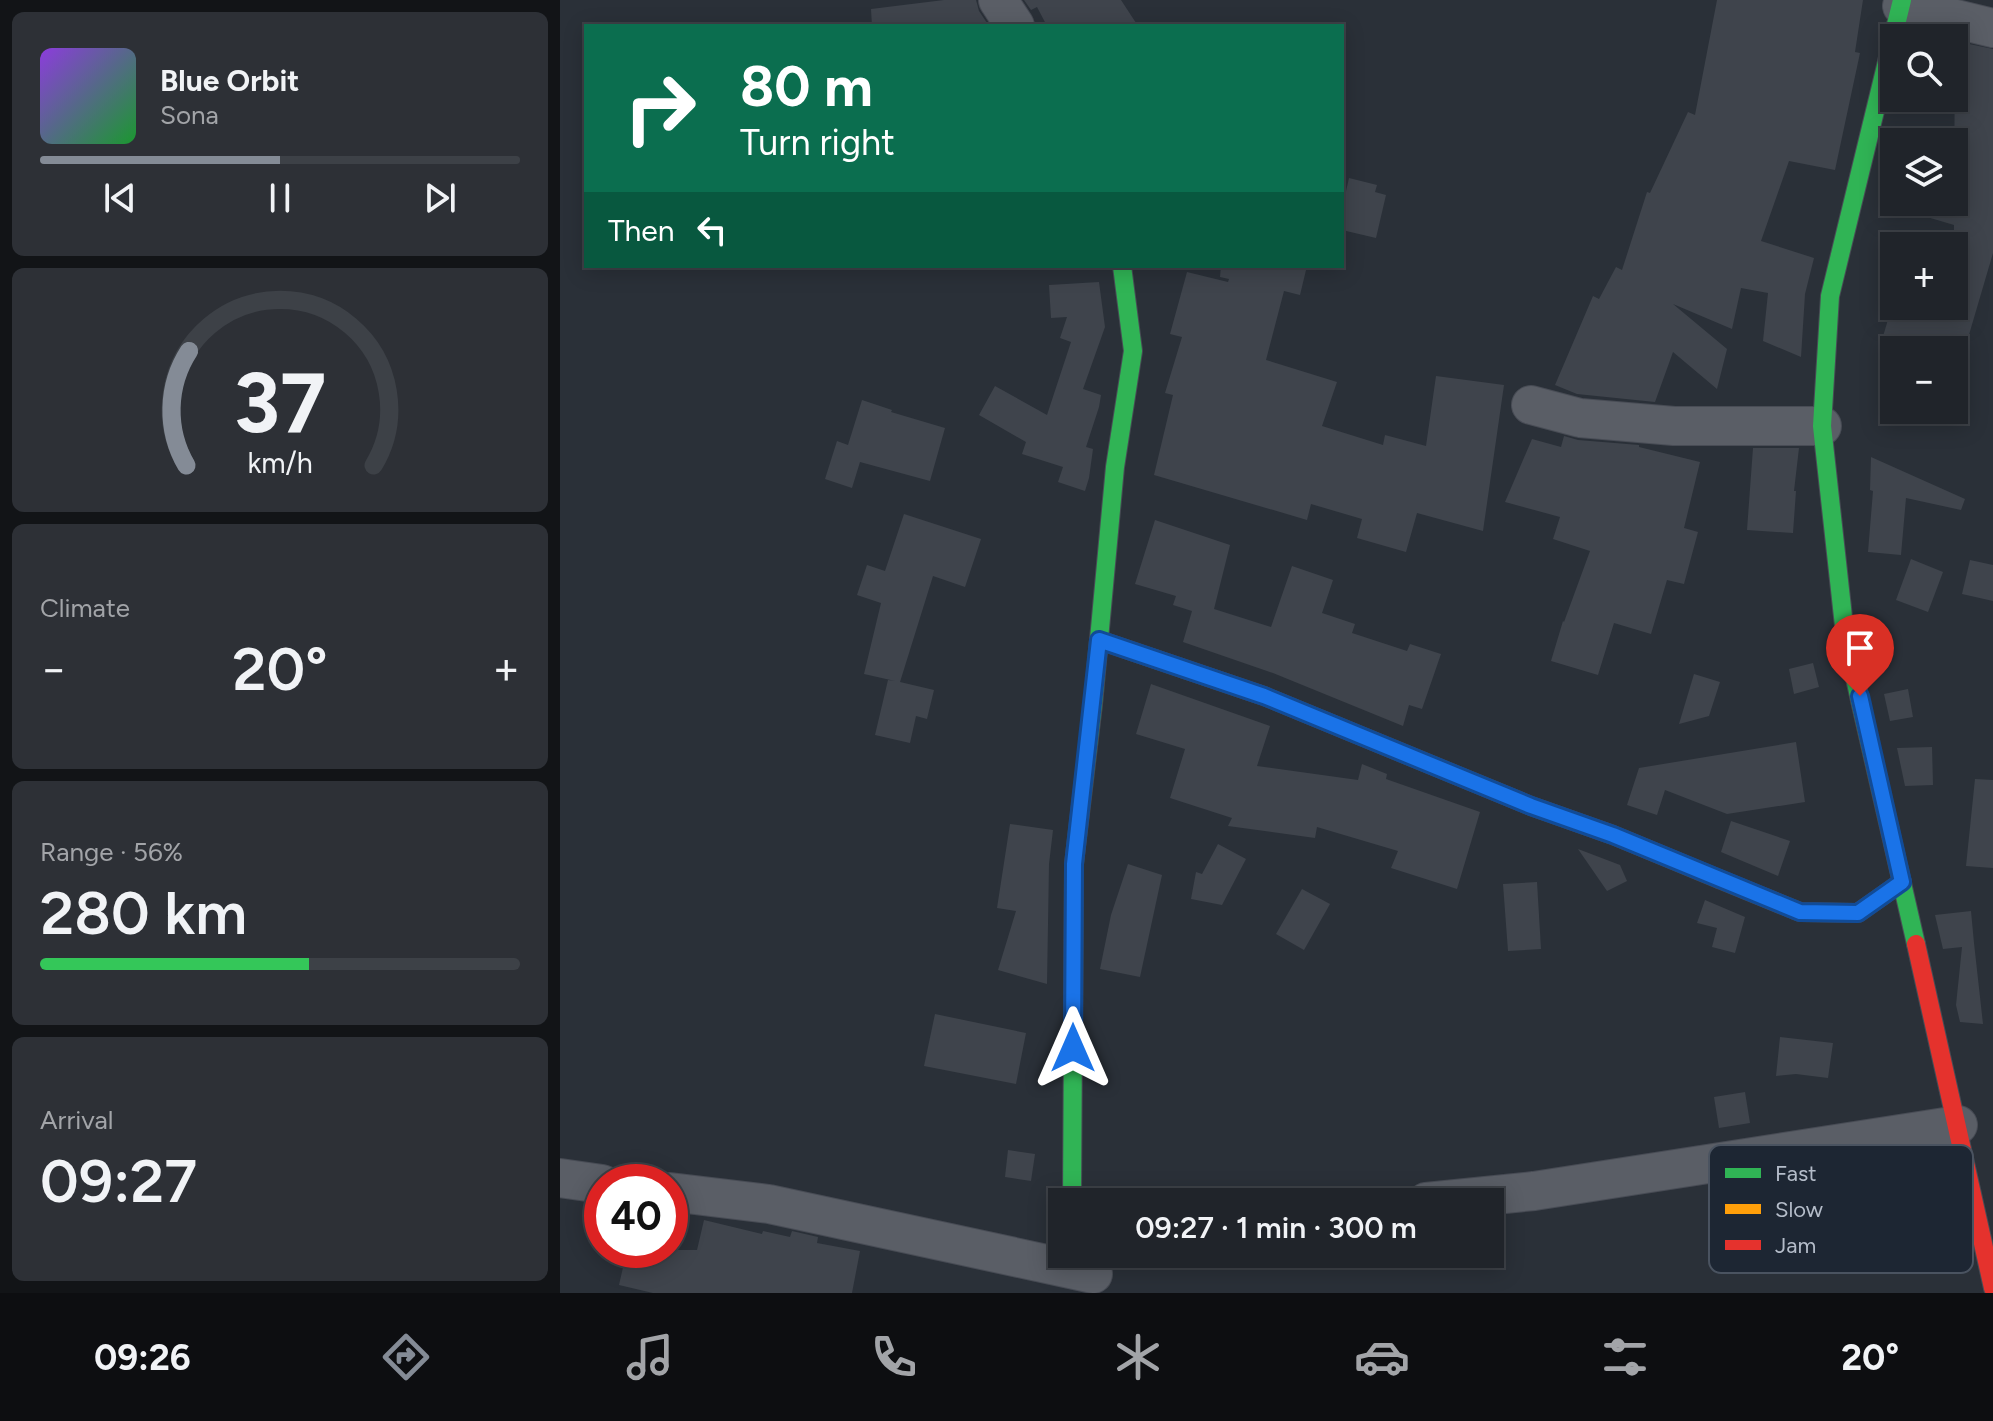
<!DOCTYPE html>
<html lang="en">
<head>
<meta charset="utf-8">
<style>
	body { margin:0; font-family:Figtree,sans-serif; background:#2d3036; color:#f1f3f6; height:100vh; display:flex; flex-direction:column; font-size:30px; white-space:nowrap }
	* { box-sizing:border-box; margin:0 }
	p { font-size:26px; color:#a2a4a8 }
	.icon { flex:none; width:44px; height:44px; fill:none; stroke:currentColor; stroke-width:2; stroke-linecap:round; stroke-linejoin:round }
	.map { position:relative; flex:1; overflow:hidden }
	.drawer { display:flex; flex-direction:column; gap:12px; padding:12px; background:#121417; width:560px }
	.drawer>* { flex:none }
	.banner { position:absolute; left:24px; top:24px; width:760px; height:244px; border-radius:0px; box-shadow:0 4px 20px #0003,0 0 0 2px #3d4147; background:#0b6e4f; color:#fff; overflow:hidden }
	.tools { position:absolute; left:1320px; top:24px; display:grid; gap:16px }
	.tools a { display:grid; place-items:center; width:88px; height:88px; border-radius:0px; background:#20242a; box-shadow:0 4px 20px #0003,0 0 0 2px #3d4147; font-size:40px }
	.speed { position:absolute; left:24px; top:1164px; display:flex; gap:16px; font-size:40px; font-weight:700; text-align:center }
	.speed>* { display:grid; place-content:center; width:104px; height:104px; border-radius:50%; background:#20242a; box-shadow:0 4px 20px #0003,0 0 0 2px #3d4147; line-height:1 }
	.speed .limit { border:12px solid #d22; background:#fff; color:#111 }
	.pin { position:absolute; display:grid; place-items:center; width:68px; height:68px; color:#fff; margin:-82px -34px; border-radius:50% 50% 50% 0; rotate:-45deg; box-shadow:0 0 8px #0007 }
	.pin .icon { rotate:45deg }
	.me { position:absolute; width:88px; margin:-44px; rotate:0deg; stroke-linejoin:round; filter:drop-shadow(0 0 6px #0008) }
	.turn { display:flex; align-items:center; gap:28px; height:168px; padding:0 24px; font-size:36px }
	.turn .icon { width:104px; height:104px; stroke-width:2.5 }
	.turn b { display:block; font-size:56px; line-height:68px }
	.then { display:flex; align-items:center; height:76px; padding:0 24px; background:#0003; gap:16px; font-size:30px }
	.big { font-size:60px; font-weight:600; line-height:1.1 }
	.drawer .card { flex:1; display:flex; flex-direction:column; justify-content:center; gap:12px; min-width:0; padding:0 28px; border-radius:12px; background:#2d3036 }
	.drawer .dial { align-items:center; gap:0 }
	.dial svg { height:208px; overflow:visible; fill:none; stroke:#3d4147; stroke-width:7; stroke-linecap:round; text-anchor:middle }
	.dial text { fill:#f1f3f6; stroke:none }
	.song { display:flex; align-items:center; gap:24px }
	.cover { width:96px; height:96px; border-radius:12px; background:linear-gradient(135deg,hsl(270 70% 55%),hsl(130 70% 35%)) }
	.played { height:8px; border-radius:4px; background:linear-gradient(90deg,#848b96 50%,#3d4147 50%) }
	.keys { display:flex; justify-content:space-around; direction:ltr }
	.heat { display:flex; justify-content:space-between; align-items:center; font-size:44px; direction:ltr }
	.charge { height:12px; border-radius:6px; background:linear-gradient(90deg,#34c759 56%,#3d4147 0) }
	.trip { position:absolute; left:488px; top:1188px; width:456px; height:80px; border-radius:0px; background:#20242a; box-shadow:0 4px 20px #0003,0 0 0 2px #3d4147; font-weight:600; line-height:80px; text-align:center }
	.tab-bar { display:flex; height:128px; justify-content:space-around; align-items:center; background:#0d0e11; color:#a2a4a8 }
	.tab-bar .icon { width:56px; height:56px }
	.tab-bar .current { color:#848b96 }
	.tab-bar b { font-size:36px; color:#f1f3f6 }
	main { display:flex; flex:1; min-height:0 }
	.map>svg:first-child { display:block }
	.building { fill:#3f444c }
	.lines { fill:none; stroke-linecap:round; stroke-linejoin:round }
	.street-casing { stroke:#484c55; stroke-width:40 }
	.fast-casing { stroke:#484c55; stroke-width:20 }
	.slow-casing { stroke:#484c55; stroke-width:20 }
	.jam-casing { stroke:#484c55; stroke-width:20 }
	.street { stroke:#5a5e66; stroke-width:38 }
	.fast { stroke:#30b455; stroke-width:18 }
	.slow { stroke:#ff9f0a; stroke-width:18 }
	.jam { stroke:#e5322d; stroke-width:18 }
	.route-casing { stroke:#114b97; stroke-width:20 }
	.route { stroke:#1a73e8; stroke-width:14 }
	.key { fill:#1d2633; stroke:#4a5360; stroke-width:2 }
	.key-label { font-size:22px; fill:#b4bcc9 }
</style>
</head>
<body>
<main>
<section class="drawer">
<div class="card">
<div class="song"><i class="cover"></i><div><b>Blue Orbit</b><p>Sona</p></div></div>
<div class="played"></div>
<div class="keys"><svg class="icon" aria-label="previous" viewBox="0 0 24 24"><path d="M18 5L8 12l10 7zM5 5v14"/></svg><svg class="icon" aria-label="pause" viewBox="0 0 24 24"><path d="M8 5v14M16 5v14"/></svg><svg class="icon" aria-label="next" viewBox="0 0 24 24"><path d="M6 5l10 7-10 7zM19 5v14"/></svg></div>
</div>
<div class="card dial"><svg viewBox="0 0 100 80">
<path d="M14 69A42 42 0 1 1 86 69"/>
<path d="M14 69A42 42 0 0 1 15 25" stroke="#848b96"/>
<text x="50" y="56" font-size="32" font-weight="700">37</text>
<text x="50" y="72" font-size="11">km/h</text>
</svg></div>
<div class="card"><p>Climate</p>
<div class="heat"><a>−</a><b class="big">20°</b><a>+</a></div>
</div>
<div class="card"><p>Range · 56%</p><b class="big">280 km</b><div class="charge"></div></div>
<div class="card"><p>Arrival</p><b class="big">09:27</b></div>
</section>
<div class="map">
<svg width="1433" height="1293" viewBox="0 0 1433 1293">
	<rect width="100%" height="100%" fill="#2a3038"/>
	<g class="building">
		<polygon points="384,0 416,0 419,11 429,26 312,26 311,9"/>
		<polygon points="464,0 561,0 578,26 487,26 477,7 471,10"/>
		<polygon points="1157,0 1303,0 1295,52 1300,53 1275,170 1229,161 1201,241 1254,258 1245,294 1241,357 1203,341 1208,293 1181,288 1172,329 1113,304 1167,349 1157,389 1113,352 1095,402 1017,394 995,385 1033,296 1039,299 1056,267 1062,270 1087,192 1090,193 1128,112 1135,115"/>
		<polygon points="1395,41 1433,49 1433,253 1401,362 1394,361 1394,350 1319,350 1332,306 1394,306 1394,225 1340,209 1341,202 1394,202"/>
		<polygon points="789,178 817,185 815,192 826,195 816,238 782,230 782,209"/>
		<polygon points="661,266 747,266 740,295 724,291 706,360 777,382 762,426 823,445 825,435 866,446 876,376 944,385 923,531 857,513 846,552 797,538 802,519 751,504 747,520 594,475 613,395 605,393 622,337 610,334 627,272 668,282 669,279 660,277"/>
		<polygon points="539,282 545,327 523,389 541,395 539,407 526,447 533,449 529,478 525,491 498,482 503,467 462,454 466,442 419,415 435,386 487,415 511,342 500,338 507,317 491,318 489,285"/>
		<polygon points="302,400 332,410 331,412 385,428 370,481 300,462 292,488 265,479 277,441 288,445"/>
		<polygon points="1004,436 1018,440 1079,445 1079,447 1140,462 1124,528 1138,532 1124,584 1107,580 1091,634 1054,623 1038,675 991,661 1003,621 1004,622 1030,551 993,539 1000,517 945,502 972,439 1001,447"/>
		<polygon points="1193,448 1239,448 1234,491 1236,491 1233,533 1187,530"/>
		<polygon points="1311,457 1405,499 1401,510 1346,498 1341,555 1308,552 1313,491 1310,490"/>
		<polygon points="344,514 421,539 405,587 373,576 340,682 374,690 367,719 356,716 350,743 315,735 328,680 335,681 304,674 321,603 297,595 307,565 325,571"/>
		<polygon points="595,520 670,545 654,609 711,627 732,566 773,580 762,613 795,624 792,633 847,651 850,644 881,654 862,709 849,705 843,726 713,673 623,642 632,611 613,605 616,596 575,584"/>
		<polygon points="1351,559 1383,572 1368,612 1336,600"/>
		<polygon points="1410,560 1433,565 1433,601 1402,594"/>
		<polygon points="1253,663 1259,687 1234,694 1229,669"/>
		<polygon points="1134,674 1160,682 1149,716 1119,724"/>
		<polygon points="591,684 710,726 697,766 798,780 802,764 827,774 826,779 920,812 897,889 831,868 838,851 757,827 755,838 668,826 672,818 610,798 625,749 576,734"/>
		<polygon points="1348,689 1353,717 1330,721 1324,694"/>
		<polygon points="1236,742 1245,802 1167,814 1105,790 1097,815 1067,805 1079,768"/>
		<polygon points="1372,747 1373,785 1345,786 1337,748"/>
		<polygon points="1415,779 1433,780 1433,868 1406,866"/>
		<polygon points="1171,821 1230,841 1218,876 1161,852"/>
		<polygon points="450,824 493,830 489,864 487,984 438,970 456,911 437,908"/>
		<polygon points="658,844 686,859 662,905 631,899 636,872 642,874"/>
		<polygon points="1018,849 1060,865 1067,881 1047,891"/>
		<polygon points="568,864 602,875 580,977 540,969 551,915"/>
		<polygon points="977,882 981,949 948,951 943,884"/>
		<polygon points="742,889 770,904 744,950 716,934"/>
		<polygon points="1145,900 1185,917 1175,953 1152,947 1157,928 1137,923"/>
		<polygon points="1411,911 1414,943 1423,1024 1400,1022 1396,1005 1402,947 1383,949 1375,915"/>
		<polygon points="375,1014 466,1033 456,1084 364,1066"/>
		<polygon points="1220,1037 1273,1043 1268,1078 1236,1074 1216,1076"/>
		<polygon points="1185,1092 1190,1123 1159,1128 1154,1097"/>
		<polygon points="448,1150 475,1154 471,1181 445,1177"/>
		<polygon points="144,1220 202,1234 203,1231 230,1237 232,1231 258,1237 257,1243 300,1251 292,1293 93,1293 59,1285 67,1250 137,1250"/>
	</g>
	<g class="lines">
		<g class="street-casing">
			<g id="street">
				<polyline points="438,0 455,26"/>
				<polyline points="1342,6 1433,28"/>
				<polyline points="971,405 1020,418 1114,426 1262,426"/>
				<polyline points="0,1178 42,1184"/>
				<polyline points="110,1192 209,1204 533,1274"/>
				<polyline points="866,1202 974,1191 1398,1125"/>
			</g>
		</g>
		<g class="fast-casing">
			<g id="fast">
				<polyline points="1342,0 1270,296 1262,426 1285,635 1356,944"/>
				<polyline points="539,640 704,696 971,806 1053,835 1159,879"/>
				<polyline points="512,1202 514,864 533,704 555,467 573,351 562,266"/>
			</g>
		</g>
		<g class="slow-casing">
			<polyline id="slow" points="1159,879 1240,912 1298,913 1342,882"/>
		</g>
		<g class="jam-casing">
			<polyline id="jam" points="1356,944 1433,1288"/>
		</g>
		<use href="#street" class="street"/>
		<use href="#fast" class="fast"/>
		<use href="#slow" class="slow"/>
		<use href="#jam" class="jam"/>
	</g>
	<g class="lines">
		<g class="route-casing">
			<polyline id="route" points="513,1048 514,864 539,640 704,696 971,806 1053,835 1240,912 1298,913 1342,882 1300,696"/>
		</g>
		<use href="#route" class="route"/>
	</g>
	<rect x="1149" y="1145" width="264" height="128" rx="12" class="key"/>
	<rect x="1165" y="1168" width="36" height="10" fill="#30b455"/>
	<rect x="1165" y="1204" width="36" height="10" fill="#ff9f0a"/>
	<rect x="1165" y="1240" width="36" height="10" fill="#e5322d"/>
	<g class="key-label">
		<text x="1215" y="1181">Fast</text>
		<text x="1215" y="1217">Slow</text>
		<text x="1215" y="1253">Jam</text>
	</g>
</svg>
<div class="tools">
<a><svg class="icon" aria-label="search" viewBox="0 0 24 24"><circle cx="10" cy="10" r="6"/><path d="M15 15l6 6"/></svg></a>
<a><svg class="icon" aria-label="layers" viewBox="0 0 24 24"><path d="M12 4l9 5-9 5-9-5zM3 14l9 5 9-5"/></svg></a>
<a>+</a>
<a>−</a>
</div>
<div class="speed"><div class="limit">40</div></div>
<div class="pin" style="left:1300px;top:696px;background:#d93025"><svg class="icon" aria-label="arrive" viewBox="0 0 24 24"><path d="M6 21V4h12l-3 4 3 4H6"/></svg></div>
<svg class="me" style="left:513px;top:1048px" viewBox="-20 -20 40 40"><path d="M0-17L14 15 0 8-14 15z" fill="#1a73e8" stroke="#fff" stroke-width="4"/></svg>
<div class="trip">09:27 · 1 min · 300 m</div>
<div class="banner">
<div class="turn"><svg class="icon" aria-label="right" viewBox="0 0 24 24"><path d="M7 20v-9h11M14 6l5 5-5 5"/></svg><div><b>80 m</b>Turn right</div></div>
<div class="then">Then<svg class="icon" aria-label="left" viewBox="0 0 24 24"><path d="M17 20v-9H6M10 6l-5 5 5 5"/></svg></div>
</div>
</div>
</main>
<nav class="tab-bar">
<b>09:26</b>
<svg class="icon current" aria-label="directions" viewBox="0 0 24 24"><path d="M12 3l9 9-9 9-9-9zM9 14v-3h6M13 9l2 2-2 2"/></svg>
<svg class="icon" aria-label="music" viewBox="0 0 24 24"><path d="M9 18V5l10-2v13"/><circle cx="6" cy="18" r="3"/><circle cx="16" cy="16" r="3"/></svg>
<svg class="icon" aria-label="phone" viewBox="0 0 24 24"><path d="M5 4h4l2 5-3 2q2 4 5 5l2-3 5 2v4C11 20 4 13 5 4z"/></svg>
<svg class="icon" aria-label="climate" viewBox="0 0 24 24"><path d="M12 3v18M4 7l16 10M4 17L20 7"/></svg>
<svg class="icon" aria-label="car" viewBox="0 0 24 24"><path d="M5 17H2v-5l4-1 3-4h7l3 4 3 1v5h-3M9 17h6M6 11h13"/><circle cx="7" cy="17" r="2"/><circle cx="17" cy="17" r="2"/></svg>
<svg class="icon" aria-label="filters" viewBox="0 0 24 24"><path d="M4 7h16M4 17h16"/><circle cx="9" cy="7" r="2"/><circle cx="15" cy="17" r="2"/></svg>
<b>20°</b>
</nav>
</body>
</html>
